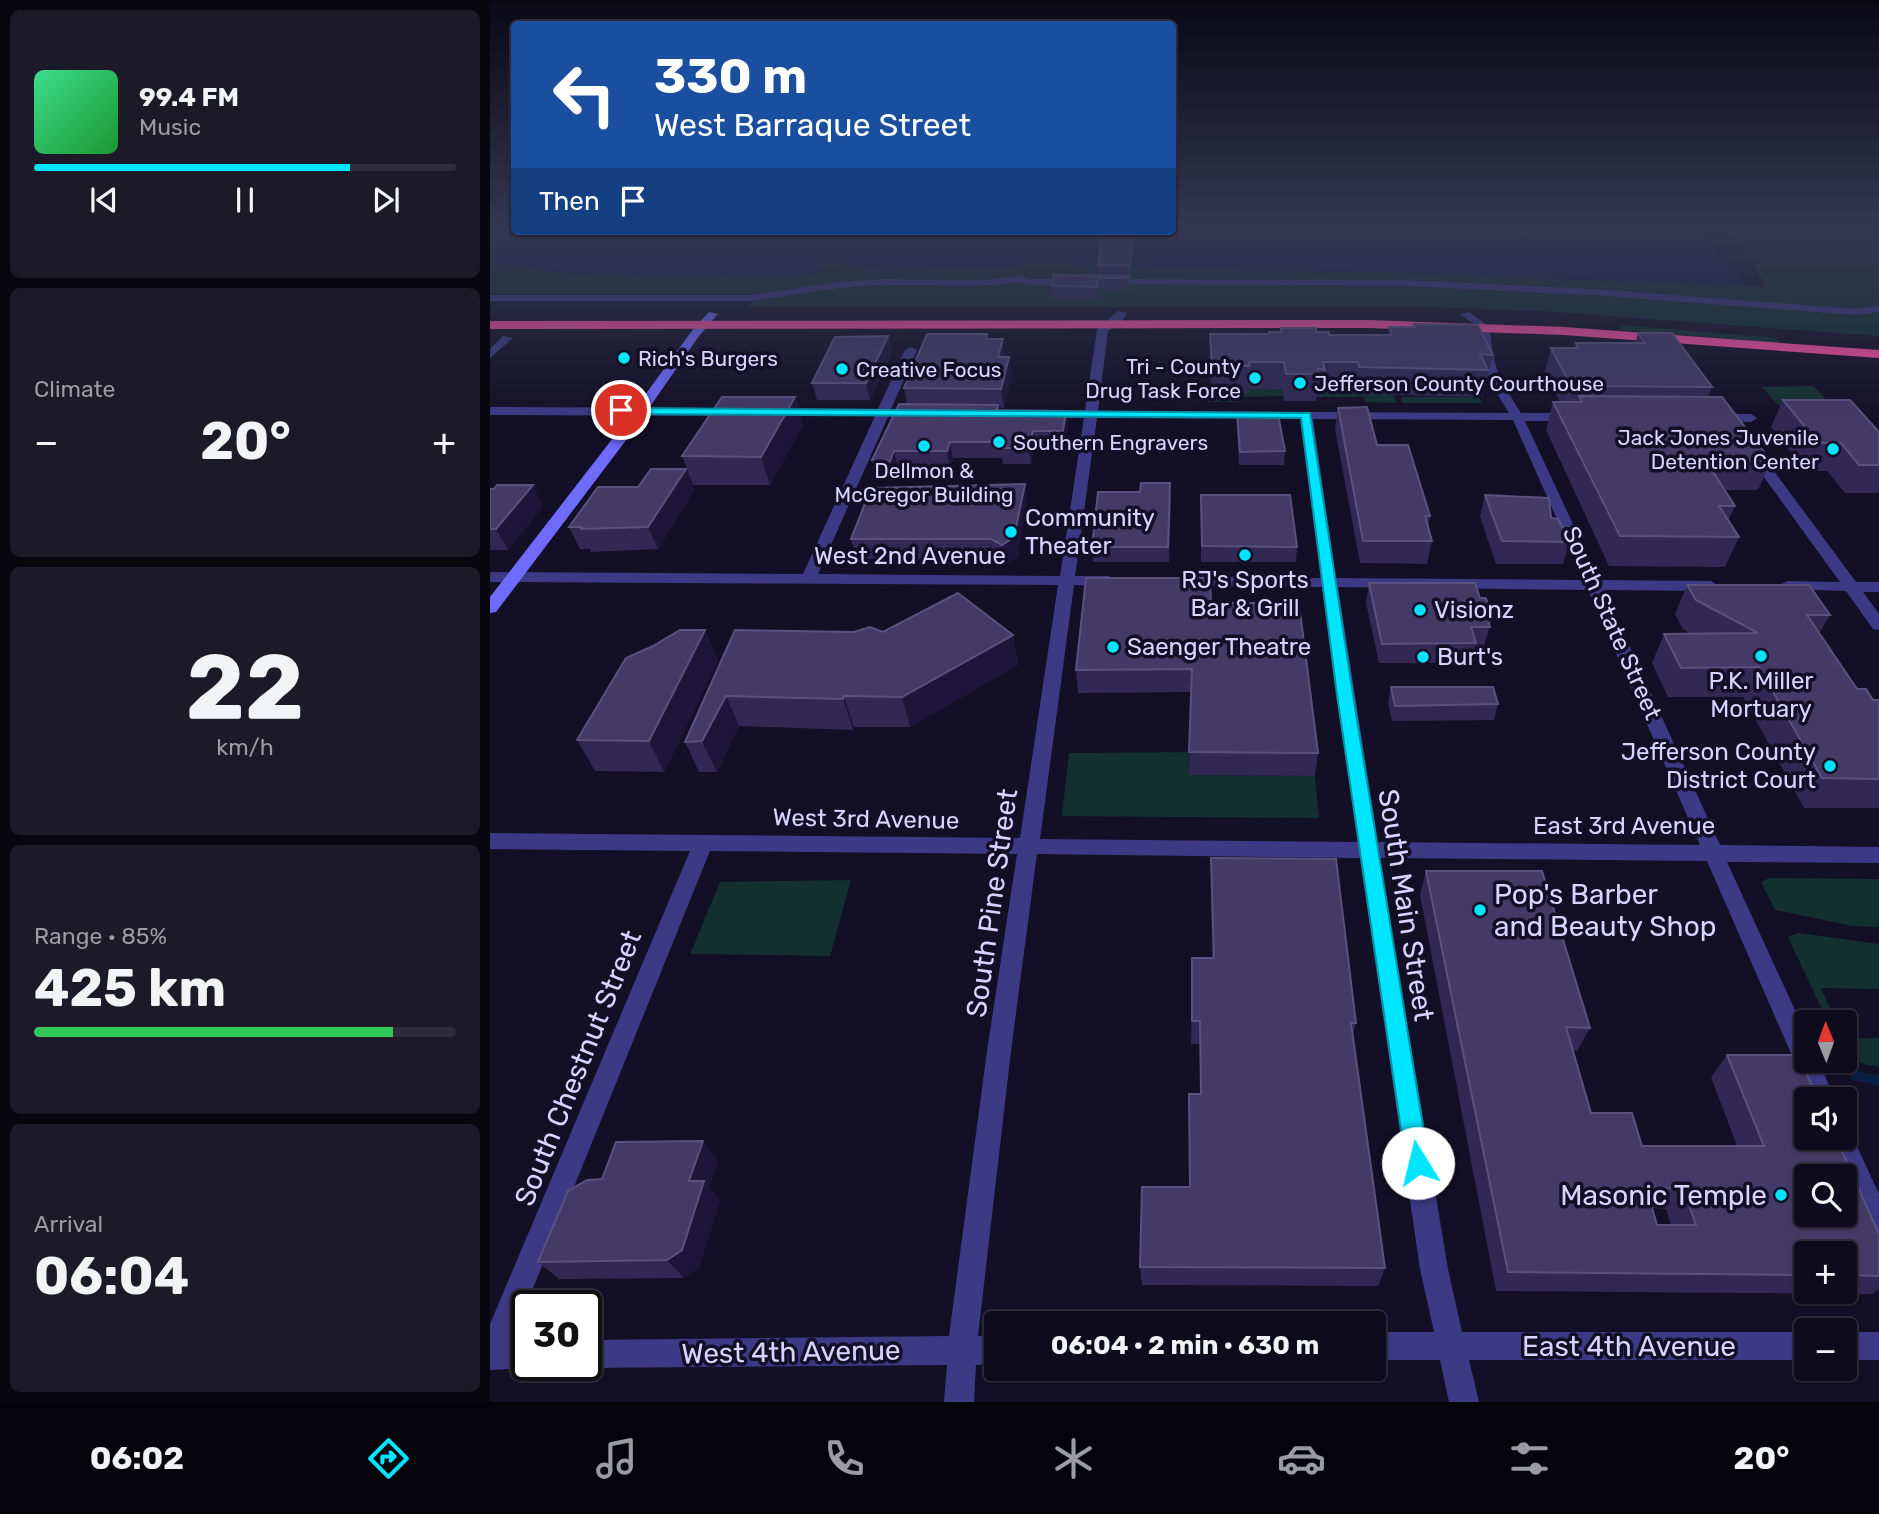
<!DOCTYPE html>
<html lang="en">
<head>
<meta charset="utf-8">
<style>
	body { margin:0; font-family:Rubik,sans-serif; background:#1c1929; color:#f1f3f6; height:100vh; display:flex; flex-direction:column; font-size:26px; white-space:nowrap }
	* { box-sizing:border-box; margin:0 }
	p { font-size:23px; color:#9b9ba3 }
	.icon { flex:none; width:38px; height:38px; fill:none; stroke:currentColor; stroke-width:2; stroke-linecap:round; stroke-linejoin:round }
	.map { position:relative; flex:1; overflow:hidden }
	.sheet { display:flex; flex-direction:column; gap:10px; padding:10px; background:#08060f; width:490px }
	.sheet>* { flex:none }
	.top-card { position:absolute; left:21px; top:21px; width:665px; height:214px; border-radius:7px; box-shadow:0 2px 5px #0004,0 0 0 2px #2e2b3b; background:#1a4fa0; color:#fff; overflow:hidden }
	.needle { width:46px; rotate:359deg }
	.controls { position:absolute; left:1304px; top:1010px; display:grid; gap:14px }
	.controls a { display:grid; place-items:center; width:63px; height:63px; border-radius:7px; background:#0e0b1c; box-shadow:0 2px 5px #0004,0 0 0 2px #2e2b3b; font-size:35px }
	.speed { position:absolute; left:21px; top:1290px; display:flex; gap:14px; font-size:35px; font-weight:700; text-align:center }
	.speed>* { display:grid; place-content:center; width:91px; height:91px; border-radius:50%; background:#0e0b1c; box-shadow:0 2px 5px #0004,0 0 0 2px #2e2b3b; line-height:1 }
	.speed .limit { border:4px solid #111; border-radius:10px; background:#fff; color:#111 }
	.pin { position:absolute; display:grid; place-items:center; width:60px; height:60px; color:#fff; margin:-30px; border:4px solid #fff; border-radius:50%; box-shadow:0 2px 7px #0007 }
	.me { position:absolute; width:77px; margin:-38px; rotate:351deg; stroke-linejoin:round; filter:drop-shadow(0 0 5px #0008) }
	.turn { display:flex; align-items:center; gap:24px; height:147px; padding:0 28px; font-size:32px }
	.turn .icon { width:91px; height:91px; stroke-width:2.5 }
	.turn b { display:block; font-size:49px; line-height:60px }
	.then { display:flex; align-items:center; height:66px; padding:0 28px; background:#0003; gap:14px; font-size:26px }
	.big { font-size:52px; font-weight:700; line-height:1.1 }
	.sheet .card { flex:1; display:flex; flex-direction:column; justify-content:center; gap:10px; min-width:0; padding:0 24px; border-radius:10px; background:#1c1929 }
	.sheet .dial { align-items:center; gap:0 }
	.dial b { font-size:91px; line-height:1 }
	.song { display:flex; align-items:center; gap:21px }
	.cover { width:84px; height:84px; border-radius:10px; background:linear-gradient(135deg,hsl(150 70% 55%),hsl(130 70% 35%)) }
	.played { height:7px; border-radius:4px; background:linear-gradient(90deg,#00e5ff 75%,#2e2b3b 75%) }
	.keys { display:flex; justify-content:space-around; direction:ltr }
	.heat { display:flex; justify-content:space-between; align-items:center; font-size:38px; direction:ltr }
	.charge { height:10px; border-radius:5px; background:linear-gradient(90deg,#34c759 85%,#2e2b3b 0) }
	.trip { position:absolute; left:494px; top:1311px; width:402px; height:70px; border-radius:7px; background:#0e0b1c; box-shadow:0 2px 5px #0004,0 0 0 2px #2e2b3b; font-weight:700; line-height:70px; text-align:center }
	.tab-bar { display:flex; height:112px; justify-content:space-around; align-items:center; background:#06040b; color:#9b9ba3 }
	.tab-bar .icon { width:49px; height:49px }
	.tab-bar .on { color:#00e5ff }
	.tab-bar b { font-size:32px; color:#f1f3f6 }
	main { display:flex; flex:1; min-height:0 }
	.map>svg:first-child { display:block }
	.green { fill:#12302f }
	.water { fill:#0a1f44 }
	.pier { fill:#130f26 }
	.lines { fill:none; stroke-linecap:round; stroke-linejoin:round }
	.stream { stroke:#0a1f44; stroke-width:10 }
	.street { fill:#3d3a85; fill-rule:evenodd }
	.secondary { fill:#6f6bff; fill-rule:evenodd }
	.highway { fill:#ff4fa3; fill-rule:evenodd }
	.wall { fill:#312854; fill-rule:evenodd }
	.shaded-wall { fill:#1d163a }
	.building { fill:#433a66; stroke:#5a527e; stroke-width:2; fill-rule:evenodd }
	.route { fill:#00e5ff; stroke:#0095a6; stroke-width:2 }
	.poi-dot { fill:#00e5ff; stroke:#130f26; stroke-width:2.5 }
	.labels { text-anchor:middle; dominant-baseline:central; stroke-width:7; stroke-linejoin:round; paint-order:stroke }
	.far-poi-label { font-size:21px; fill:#d9d4ff; stroke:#130f26; text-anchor:start }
	.poi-label { font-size:24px; fill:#d9d4ff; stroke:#130f26; text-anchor:start }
	.street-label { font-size:24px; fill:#d9d4ff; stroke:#130f26 }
	.near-poi-label { font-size:28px; fill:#d9d4ff; stroke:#130f26; text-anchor:start }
	.near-street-label { font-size:28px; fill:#d9d4ff; stroke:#130f26 }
</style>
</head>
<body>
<main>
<section class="sheet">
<div class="card">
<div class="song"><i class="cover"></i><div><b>99.4 FM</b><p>Music</p></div></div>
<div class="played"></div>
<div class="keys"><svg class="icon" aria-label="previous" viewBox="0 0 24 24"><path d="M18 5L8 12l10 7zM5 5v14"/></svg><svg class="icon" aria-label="pause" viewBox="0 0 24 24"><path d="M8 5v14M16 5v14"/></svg><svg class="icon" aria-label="next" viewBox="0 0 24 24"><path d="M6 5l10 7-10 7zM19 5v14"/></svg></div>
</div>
<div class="card"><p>Climate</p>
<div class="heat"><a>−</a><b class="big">20°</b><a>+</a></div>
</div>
<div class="card dial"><b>22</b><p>km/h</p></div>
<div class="card"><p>Range · 85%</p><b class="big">425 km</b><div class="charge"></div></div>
<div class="card"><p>Arrival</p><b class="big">06:04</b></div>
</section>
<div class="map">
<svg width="1389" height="1402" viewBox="0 0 1389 1402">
	<rect width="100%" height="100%" fill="#130f26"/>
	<g class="green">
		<path d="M1231 227H1389V336L1053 311 935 307H258L270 294H0V262C84 280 174 276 260 276 287 276 308 279 334 271L327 261 342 260 374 270 527 269 537 262H584L583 267 913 273 1276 287 1262 260Z"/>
		<polygon points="1130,325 1286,338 1290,343 1131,330"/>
		<polygon points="1323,386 1341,404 1288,405 1272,387"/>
		<polygon points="758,389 792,389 793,396 749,397 749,402 718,402 718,393 758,393"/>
		<polygon points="830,389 865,389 866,394 903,394 907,403 875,402 874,397 832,397"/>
		<polygon points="911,397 989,397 992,403 912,403"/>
		<polygon points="699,752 699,775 825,776 829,818 572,816 579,753"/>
		<polygon points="1279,878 1389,879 1389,927 1362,926 1285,910 1271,882"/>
		<polygon points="361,880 340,956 200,954 230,882"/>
		<polygon points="1308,933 1389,944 1389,989 1331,988 1345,1019 1337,1020 1298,937"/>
		<path d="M1389 1038V1067C1370 1063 1354 1062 1355 1039Z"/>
	</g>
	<path class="water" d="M0 227H24V231H682L683 227H1204L1256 283 1254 286 913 273 582 267 583 262H537L527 269 374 270 342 260 328 262 329 266 333 265 334 271C309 280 287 276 261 276 175 276 85 280 0 262Z"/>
	<polygon class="pier" points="605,239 655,239 652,265 600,264"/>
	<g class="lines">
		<polyline class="stream" points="1364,1075 1389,1081"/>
		<g class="street">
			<polygon points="530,276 541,279 586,279 591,282 586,285 541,285 530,282 493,286 392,285 348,288 263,301 0,301 0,295 263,295 348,282 392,279 493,280"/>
			<polygon points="618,279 915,280 1104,289 1365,309 1389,306 1389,312 1365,315 1104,295 915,286 614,284 614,280"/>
			<path d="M628 311 637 313 632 321 618 331 608 411 1019 413C999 381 991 366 990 328L970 314 979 312 1000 327C1002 368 1010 379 1031 413H1081L1087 417 1081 421H1035L1109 580 1221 581 1229 586 1221 591 1114 590 1230 845 1389 847V863L1237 862 1316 1034V1060H1328L1345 1099H1321L1217 861 890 858 958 1269 972 1332H1316V1360H979L989 1402H959L950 1360H884V1332H944L930 1269 870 858 547 854 521 1051 488 1336H506V1364L486 1365 484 1402H454L457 1365 96 1368 88 1365H96V1340L459 1336 497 1051 527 854 220 851 22 1340H37V1365H45L37 1368 0 1370V1324L200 851 0 849V833L530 838 568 585 0 582V572L313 574 385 416H287L281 412 287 408 388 409 415 350 421 347 427 350 401 409H427L433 413 427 417H398L328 574 570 576 594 418H553L547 414 553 410H595L607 330ZM607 418 810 419 831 578 696 576 688 581 696 586 832 587 868 842 550 839 584 585 619 586 627 581 619 576H585ZM823 419 1023 420 1094 580 846 578ZM848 587 1098 590 1210 845 888 842Z"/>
			<polygon points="13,336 23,338 0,358 0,349"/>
			<polygon points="0,407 245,408 251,412 245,416 0,415"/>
			<polygon points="1225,414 1261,414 1267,418 1261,422 1221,421 1221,415"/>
			<polygon points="1262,447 1267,448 1366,582 1389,582 1389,592 1373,592 1389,614 1389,630 1383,629 1356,591 1293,589 1290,586 1293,583 1298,581 1350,582 1255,451"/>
			<polygon points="1354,1127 1359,1129 1389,1194 1389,1237 1380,1233 1337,1138 1354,1138"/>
			<rect x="1354" y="1332" width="35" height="28"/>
		</g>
		<polygon class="secondary" points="219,312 228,314 209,336 143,431 6,612 0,613 0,597 133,425 201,332"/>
		<polygon class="highway" points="879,320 1074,327 1389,350 1389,358 1074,335 879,328 0,329 0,321"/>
	</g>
	<g class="wall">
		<polygon points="644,242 641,277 639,277 639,290 609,290 607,299 562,299 561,286 608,276 608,265"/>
		<polygon points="924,324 1003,355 997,382 995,382 992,397 866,394 865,389 833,389 832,397 826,397 826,401 794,401 792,389 759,389 758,393 721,393 720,360 720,334 778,334 790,332 791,328 826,332 839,335 898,335 899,327 923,327"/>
		<polygon points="1148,333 1222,387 1218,397 1281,461 1268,490 1234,490 1245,506 1238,521 1249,537 1235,567 1119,566 1056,430 1063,402 1070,402 1055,372 1061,348 1084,348 1086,343 1145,343"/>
		<polygon points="398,336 402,353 380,400 327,400 322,383"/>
		<polygon points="498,339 515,357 519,357 522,376 514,408 509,407 509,410 576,411 578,426 574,447 544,447 541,464 513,464 512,458 463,458 460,467 408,467 404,477 386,477 382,460 417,404 414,388"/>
		<polygon points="305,397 313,425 280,485 203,485 192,456"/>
		<polygon points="1293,400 1389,432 1389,493 1355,493 1337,471 1315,471 1281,427"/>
		<polygon points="848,408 887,445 940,516 938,526 942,541 937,564 870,563 845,429"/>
		<polygon points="747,414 795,451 794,465 749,465 747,428"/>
		<polygon points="196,469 204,490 168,549 101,552 100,549 90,549 79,527 148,487"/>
		<polygon points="535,484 537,504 527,557 515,565 505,559 366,559 361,539"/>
		<polygon points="0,489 53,506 18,550 0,550"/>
		<polygon points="711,495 807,547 806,562 711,562"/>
		<polygon points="995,495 1061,518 1080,542 1073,564 1006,564 990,517"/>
		<polygon points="681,498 679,562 603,562 602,547"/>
		<polygon points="879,583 990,598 1002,618 994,646 985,646 981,663 889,663 876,603"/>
		<polygon points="1197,585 1340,615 1329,634 1367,689 1383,700 1389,700 1389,808 1314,808 1253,697 1178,697 1162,663 1174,634 1201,634 1193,629 1185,614"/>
		<polygon points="721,603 828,753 825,776 699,775 701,692 588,693 586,670"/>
		<polygon points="215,630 228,661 174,772 105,771 87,740"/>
		<polygon points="245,630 523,635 528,665 420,727 364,727 363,730 249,726 227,772 209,772 195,742"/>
		<polygon points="901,687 1008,704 1004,720 902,721 898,702"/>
		<polygon points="721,858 866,1023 863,1035 895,1268 888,1286 652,1285 650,1267 699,1187 710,1094 710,1044 701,1044 702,958 722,958 721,882"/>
		<path d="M936 871 1100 1028 1087 1051 1083 1050 1101 1113 1152 1146H1247L1221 1077 1237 1055 1389 1234V1289L1382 1294 1006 1291 930 895ZM1162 1208 1176 1209 1181 1225H1167ZM1316 1253H1354V1292H1316Z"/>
		<polygon points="213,1141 228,1161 219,1187 230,1200 209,1267 194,1278 69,1279 48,1262 112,1179"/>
	</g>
	<g class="shaded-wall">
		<polygon points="644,231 644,242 641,277 640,265"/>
		<polygon points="608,278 609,290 607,299 607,287"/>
		<polygon points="398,336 402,353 380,400 376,383"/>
		<polygon points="513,339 515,357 508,357"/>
		<polygon points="519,357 522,376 514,408 511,389"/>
		<polygon points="305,397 313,425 280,485 271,457"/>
		<polygon points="576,411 578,426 574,447 573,431"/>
		<polygon points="543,431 544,447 541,464 539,448"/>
		<polygon points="460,442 463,458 460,467 457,451"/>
		<polygon points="404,451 408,467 404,477 400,461"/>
		<polygon points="196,469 204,490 168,549 158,527"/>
		<polygon points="535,484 537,504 527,557 515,565 512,545"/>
		<polygon points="43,485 53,506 18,550 6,529"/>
		<polygon points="215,630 228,661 174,772 159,741"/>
		<polygon points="523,635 528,665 420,727 412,697"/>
		<polygon points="236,696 249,726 227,772 212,741"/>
		<polygon points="354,696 364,727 363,730 353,699"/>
		<polygon points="213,1141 228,1161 219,1187 230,1200 209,1267 194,1278 177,1260 199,1181"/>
	</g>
	<g class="building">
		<polygon points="612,231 644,231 640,265 608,265"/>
		<polygon points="564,275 639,276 639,278 608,278 607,287 561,286"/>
		<polygon points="924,324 988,325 1003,355 990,354 998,370 869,367 868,362 833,362 835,370 828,369 828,374 796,374 794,362 759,362 760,366 722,366 720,334 779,334 779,332 791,332 791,328 826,328 826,332 839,332 839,335 902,335 899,327 925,327"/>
		<polygon points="1148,333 1182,333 1222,387 1081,386 1061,348 1088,348 1086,343 1155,343"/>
		<polygon points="437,334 497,334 496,339 513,339 508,357 519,357 511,389 414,388"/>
		<polygon points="398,336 376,383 322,383 345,337"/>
		<polygon points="1089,396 1232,397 1281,461 1216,461 1245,506 1229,506 1249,537 1130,536 1063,402 1092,402"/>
		<polygon points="232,397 305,397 271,457 192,456"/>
		<polygon points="1293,400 1360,400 1389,432 1389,465 1369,465 1351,443 1328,443"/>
		<polygon points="409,404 508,405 507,410 576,411 573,431 543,431 539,448 510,448 512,442 460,442 457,451 404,451 400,461 382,460"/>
		<polygon points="877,407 887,445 918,445 940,516 935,516 942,541 873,541 848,408"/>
		<polygon points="747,414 788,414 795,451 750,452"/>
		<polygon points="161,469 196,469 158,527 91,529 92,527 79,527 108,487 148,487"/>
		<polygon points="651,483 680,483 678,547 602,547 608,492 650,492"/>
		<polygon points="535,484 524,537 512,545 501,539 361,539 381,488"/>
		<polygon points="7,485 43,485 6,529 0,529 0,489 4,489"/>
		<polygon points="711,495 800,495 807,547 712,546"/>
		<polygon points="995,495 1059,498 1061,518 1068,519 1080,542 1012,541"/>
		<polygon points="596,578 720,578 721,603 809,603 828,753 699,752 702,669 586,670"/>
		<polygon points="879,583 985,583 990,598 996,598 1002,618 997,618 1000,627 981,627 986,643 892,644"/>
		<polygon points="1197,585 1319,585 1340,615 1317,615 1367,689 1376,689 1383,700 1389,700 1389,779 1332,778 1269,667 1191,668 1174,634 1268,633 1206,600"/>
		<polygon points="468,593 523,635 412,697 354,696 353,699 236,696 212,741 195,742 245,630 364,632 380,627 393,632"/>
		<polygon points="190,630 215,630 159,741 87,740 136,658 163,646"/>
		<polygon points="901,687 1003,687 1008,704 905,706"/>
		<polygon points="721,858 846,859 866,1023 861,1023 895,1268 650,1267 652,1187 700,1187 699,1094 711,1094 710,1021 702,1021 702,958 724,958"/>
		<path d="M936 871H1052L1100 1028 1076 1027 1101 1113H1142L1152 1146H1274L1237 1055H1308L1328 1099H1316V1138H1346L1389 1234V1276L1354 1275V1253H1316V1275L1018 1272ZM1316 1176H1354V1214H1316ZM1156 1187 1193 1189 1206 1225H1167Z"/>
		<polygon points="213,1141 199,1181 214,1181 192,1250 177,1260 48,1262 78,1191 97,1180 112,1179 126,1142"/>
	</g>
	<linearGradient id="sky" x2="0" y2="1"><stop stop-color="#0a0815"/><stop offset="0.54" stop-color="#333752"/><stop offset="1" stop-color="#333752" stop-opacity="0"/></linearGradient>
	<rect width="1389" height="423" fill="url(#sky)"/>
	<polygon class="route" points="127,408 820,413 863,695 939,1163 936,1172 928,1175 919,1172 916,1163 847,695 811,418 131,414 126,410"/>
	<g class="poi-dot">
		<circle cx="134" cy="358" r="7"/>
		<circle cx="352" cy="369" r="7"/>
		<circle cx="765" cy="378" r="7"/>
		<circle cx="810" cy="383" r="7"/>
		<circle cx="509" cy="442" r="7"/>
		<circle cx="434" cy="446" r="7"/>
		<circle cx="1343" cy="449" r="7"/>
		<circle cx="521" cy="532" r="7"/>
		<circle cx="755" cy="555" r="7"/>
		<circle cx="930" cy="610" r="7"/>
		<circle cx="623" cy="647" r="7"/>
		<circle cx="1271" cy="656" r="7"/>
		<circle cx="933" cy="657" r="7"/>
		<circle cx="1340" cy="766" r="7"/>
		<circle cx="990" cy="910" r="7"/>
		<circle cx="1291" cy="1195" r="7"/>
	</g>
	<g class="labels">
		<g class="far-poi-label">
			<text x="148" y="358">Rich's Burgers</text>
			<text x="751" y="366" text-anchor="end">Tri - County<tspan x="751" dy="24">Drug Task Force</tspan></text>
			<text x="366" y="369">Creative Focus</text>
			<text x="824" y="383">Jefferson County Courthouse</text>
			<text x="1329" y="437" text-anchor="end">Jack Jones Juvenile<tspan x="1329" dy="24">Detention Center</tspan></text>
			<text x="523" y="442">Southern Engravers</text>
			<text x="434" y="470" text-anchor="middle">Dellmon &amp;<tspan x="434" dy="24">McGregor Building</tspan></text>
		</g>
		<g class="poi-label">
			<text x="535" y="518">Community<tspan x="535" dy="28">Theater</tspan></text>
			<text x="755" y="580" text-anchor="middle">RJ's Sports<tspan x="755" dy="28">Bar &amp; Grill</tspan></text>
			<text x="944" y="610">Visionz</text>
			<text x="637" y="647">Saenger Theatre</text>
			<text x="947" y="657">Burt's</text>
			<text x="1271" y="681" text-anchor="middle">P.K. Miller<tspan x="1271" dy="28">Mortuary</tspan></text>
			<text x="1326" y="752" text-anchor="end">Jefferson County<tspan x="1326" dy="28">District Court</tspan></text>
		</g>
		<g class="street-label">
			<text x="420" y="556">West 2nd Avenue</text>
			<text transform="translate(1122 623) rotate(66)">South State Street</text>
			<text transform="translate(376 819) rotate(1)">West 3rd Avenue</text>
			<text x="1134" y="826">East 3rd Avenue</text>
		</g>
		<g class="near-poi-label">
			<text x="1004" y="894">Pop's Barber<tspan x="1004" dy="32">and Beauty Shop</tspan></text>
			<text x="1277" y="1195" text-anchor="end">Masonic Temple</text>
		</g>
		<g class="near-street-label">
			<text transform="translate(502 903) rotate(-82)">South Pine Street</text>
			<text transform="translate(916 905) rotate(81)">South Main Street</text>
			<text transform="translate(88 1068) rotate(-68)">South Chestnut Street</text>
			<text x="1139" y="1346">East 4th Avenue</text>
			<text transform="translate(301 1352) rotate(-1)">West 4th Avenue</text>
		</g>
	</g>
</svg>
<div class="controls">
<a><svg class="needle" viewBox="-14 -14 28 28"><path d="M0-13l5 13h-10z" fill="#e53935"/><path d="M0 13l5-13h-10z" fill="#9b9ba3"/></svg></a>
<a><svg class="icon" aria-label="sound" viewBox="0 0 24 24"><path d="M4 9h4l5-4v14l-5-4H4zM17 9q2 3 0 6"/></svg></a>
<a><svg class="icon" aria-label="search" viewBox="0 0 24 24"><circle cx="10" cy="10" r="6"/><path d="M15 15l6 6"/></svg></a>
<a>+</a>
<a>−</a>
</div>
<div class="speed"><div class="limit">30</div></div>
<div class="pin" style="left:131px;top:410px;background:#d93025"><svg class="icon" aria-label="arrive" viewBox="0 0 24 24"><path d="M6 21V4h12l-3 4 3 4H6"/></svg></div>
<svg class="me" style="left:928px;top:1163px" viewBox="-20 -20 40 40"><circle r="19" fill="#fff"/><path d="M0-13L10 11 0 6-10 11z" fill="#00e5ff"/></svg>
<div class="trip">06:04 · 2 min · 630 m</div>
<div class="top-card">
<div class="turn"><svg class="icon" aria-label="left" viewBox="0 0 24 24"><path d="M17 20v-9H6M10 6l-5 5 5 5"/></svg><div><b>330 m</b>West Barraque Street</div></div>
<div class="then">Then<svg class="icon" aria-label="arrive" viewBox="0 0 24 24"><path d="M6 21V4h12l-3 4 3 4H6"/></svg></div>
</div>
</div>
</main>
<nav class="tab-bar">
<b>06:02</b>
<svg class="icon on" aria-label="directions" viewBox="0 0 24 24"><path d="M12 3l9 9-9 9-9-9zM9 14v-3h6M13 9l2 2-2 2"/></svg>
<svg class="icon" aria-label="music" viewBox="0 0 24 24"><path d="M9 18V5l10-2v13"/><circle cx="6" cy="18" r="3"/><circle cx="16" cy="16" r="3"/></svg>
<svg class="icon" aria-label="phone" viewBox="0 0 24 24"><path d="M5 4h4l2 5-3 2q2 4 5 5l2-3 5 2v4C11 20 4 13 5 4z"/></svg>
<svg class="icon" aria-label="climate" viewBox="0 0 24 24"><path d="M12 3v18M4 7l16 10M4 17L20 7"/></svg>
<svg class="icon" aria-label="car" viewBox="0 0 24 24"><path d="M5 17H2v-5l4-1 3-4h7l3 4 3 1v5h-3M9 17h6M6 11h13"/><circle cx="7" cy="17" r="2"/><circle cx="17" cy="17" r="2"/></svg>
<svg class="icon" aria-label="filters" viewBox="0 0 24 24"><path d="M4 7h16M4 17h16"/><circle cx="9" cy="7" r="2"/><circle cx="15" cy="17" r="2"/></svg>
<b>20°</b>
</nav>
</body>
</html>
